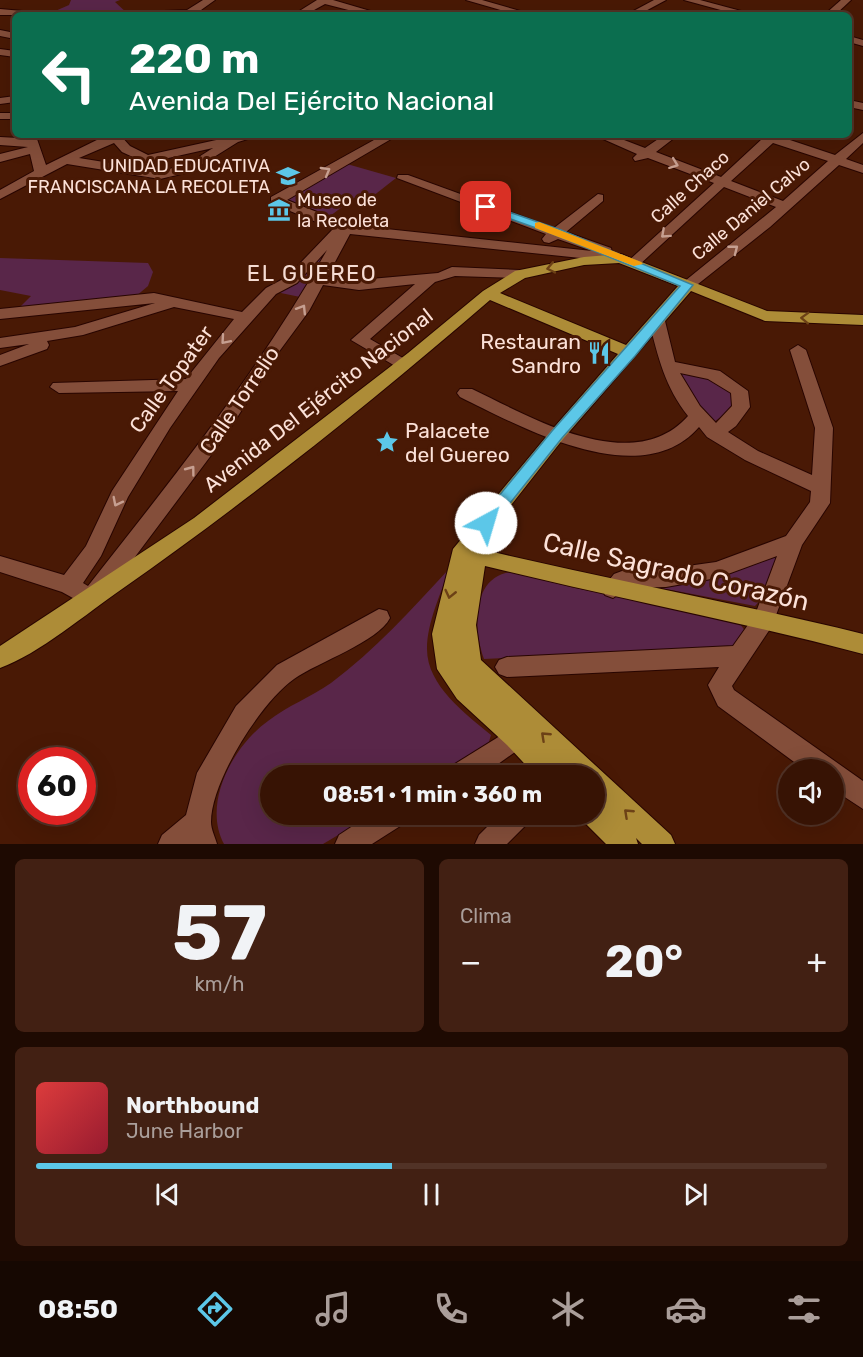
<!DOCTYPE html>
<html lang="es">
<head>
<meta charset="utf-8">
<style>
	body { margin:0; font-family:Rubik,sans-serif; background:#422013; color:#f1f3f6; height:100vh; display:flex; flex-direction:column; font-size:22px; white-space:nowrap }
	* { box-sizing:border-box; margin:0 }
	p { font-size:20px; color:#aa9e9a }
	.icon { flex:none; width:33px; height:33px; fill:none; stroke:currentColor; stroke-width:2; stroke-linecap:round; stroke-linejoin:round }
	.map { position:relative; height:844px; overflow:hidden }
	.side { display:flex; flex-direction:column; gap:15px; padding:15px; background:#1e0a02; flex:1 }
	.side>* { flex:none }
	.hud { position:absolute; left:12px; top:12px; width:840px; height:126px; border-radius:9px; box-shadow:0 6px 24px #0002,0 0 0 2px #513226; background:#0b6e4f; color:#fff; overflow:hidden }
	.controls { position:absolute; left:778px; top:759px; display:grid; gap:12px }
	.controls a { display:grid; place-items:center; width:66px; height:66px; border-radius:50%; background:#371304; box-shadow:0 6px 24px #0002,0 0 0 2px #513226; font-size:30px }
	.speed { position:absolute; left:18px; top:747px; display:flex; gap:12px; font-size:30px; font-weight:700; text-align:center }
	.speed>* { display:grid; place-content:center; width:78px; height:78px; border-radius:50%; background:#371304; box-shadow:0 6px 24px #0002,0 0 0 2px #513226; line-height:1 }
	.speed .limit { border:9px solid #d22; background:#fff; color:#111 }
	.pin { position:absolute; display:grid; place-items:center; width:51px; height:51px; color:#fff; margin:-26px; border-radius:12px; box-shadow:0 3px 9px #0006 }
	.me { position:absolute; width:66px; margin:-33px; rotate:39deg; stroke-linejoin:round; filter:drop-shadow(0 0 4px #0008) }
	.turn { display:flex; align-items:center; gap:21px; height:126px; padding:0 18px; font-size:27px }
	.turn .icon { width:78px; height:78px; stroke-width:2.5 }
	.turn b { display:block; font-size:42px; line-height:51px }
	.big { font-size:45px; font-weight:700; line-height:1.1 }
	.side .card { flex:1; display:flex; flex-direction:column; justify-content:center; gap:9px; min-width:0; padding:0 21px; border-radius:9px; background:#422013 }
	.side .dial { align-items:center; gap:0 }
	.dial b { font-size:78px; line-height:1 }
	.song { display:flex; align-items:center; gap:18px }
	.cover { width:72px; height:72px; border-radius:9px; background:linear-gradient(135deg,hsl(0 70% 55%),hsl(350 70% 35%)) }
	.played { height:6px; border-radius:3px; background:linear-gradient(90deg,#5cc7e8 45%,#513226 45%) }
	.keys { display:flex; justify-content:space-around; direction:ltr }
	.heat { display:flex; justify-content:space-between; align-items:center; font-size:33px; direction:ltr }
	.side .tiles { flex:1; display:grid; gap:15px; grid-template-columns:1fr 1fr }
	.card:last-child { grid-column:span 2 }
	.trip { position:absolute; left:260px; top:765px; width:345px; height:60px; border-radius:30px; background:#371304; box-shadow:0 6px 24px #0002,0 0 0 2px #513226; font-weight:700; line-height:60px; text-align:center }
	.dock { display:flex; height:96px; justify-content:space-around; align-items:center; background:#160802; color:#aa9e9a }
	.dock .icon { width:42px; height:42px }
	.dock .on { color:#5cc7e8 }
	.dock b { font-size:27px; color:#f1f3f6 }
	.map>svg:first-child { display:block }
	.green { fill:#592649 }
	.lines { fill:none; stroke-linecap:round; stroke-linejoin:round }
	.minor-casing { stroke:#280500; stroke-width:2 }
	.major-casing { stroke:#280500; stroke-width:2 }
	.minor { fill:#844e3a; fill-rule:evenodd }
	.major { fill:#ad8c37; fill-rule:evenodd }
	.oneway { stroke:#c69f91 }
	.oneway2 { stroke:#6c4116 }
	.route { fill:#5cc7e8; stroke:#3c8197; stroke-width:1.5 }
	.slow { fill:#f59e0b }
	.labels { text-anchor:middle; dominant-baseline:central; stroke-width:6; stroke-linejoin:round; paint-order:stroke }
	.far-poi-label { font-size:18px; fill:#fce1d8; stroke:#491905; text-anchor:end }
	.far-street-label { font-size:18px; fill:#fce1d8; stroke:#491905 }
	.poi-label { font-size:21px; fill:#fce1d8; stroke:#491905; text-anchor:end }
	.street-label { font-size:21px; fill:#fce1d8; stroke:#491905 }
	.neighbourhood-label { font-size:22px; letter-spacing:1.5px; fill:#f6dcd3; stroke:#491905 }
	.near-street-label { font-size:26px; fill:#fce1d8; stroke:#491905 }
</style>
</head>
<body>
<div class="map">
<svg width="863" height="844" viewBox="0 0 863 844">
	<rect width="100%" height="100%" fill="#491905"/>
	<g class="green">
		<polygon points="71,0 120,0 115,2 128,14 46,15 69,5"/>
		<polygon points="347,164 396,178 368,200 357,196 330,216 289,200 287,198"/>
		<polygon points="336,238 305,298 276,292"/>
		<polygon points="0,258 148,263 153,272 148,286 135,297 15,312 31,296 0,290"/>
		<polygon points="680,371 700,373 732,391 734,404 728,412 711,424 687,388"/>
		<polygon points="776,554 779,556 763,597 755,606 645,585 710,580"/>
		<path d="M449 569C441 594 427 622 427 649 427 686 466 714 491 735L488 745 437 775 270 776V814L372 815 323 844H224C202 803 233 746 268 721 287 706 311 697 331 683 375 650 412 609 449 569Z"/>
		<path d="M514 572 570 587 737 620 746 632 739 646 728 648 484 659C473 630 471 574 514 572Z"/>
	</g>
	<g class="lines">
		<g class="minor-casing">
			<g id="minor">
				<polygon points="203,0 215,0 194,15 136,15 141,12 187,10"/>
				<polygon points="317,0 333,0 384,15 368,15 325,4 305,15 293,15"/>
				<polygon points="466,0 482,0 534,15 518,15"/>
				<polygon points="654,0 666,0 638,15 626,15"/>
				<polygon points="684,0 700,0 756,15 739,15"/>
				<polygon points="841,0 851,0 835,15 824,15"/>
				<polygon points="0,9 34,12 39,15 0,15"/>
				<polygon points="0,30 15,33 15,39 0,36"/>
				<polygon points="849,36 863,40 863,46 849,42"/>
				<polygon points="0,49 15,51 15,57 0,55"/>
				<polygon points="15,96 15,102 0,104 0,98"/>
				<polygon points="849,100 863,103 863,110 849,107"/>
				<rect x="0" y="113" width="15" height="6"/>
				<path d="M863 133V143L846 159 863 165V173L839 165 770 227 693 288 688 290 680 285 776 207 724 187 638 266H628L626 263 714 183 648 158 635 161 633 158 637 154 594 135H611L645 148 664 135H678L656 152 721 177 762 139 755 135H775L835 155ZM773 143 828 161 783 201 731 181Z"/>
				<path d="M107 135H120L130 146 148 155 239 135H261L238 142 190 172 160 179 67 164 0 199V190L34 171 30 154 0 162V154L28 147 0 145V137L37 139 46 165ZM114 143 122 152 146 163 213 148 186 165 160 171 79 158Z"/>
				<path d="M383 135H398L287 200 349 225 592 251 558 239 549 243 544 242 542 239 546 234 397 178 398 175H408L554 228 598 194 603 195V201L566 232 611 248 612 253 624 255 626 258 619 262 350 234 327 277 359 280 438 273 452 267 520 270 527 274 520 278 455 276 435 282 370 339 408 361 410 365 408 369 402 370 351 340 415 284 359 290 323 285 309 311 278 353 224 438 99 605 91 608 62 592 0 572V556L64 575 86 546 112 491 178 391 59 393 50 387 53 383 186 379 234 319 174 307 83 335 47 341 49 345 47 349 0 366V355L29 344 0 348V338L75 327 155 303 0 319V309L154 293 242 312 266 288 287 277 333 229 271 203V197ZM327 250C260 370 173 478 88 586L83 583 101 556 128 497 170 428 219 358 276 294 297 283Z"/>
				<path d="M657 316 665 321 675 362 720 371 748 391 750 407 736 426 728 432 758 451 812 475 815 428 790 350 798 345 806 350 833 428 830 503 802 545 772 626 732 686 734 690 863 781V809L834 790V770H805L718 706 708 685 719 667 507 677 499 674 495 667 499 660 507 657 733 646 755 615 777 556 717 578 666 587 627 588 613 598 605 595 602 589 614 574 622 571 666 569 716 562 786 536 810 502 811 491 745 460 707 437 699 427C641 494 521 427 460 397L457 393 460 389H472C531 417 633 478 688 416 665 387 658 357 649 321ZM680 373 708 379 731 393 732 406 716 423 700 406Z"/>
				<path d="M379 609 387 611 390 618C378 642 318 662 294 679 261 702 211 781 211 822 211 829 215 837 217 844H158L162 835 186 815 197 773 236 706 277 665Z"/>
				<polygon points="516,726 525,729 528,737 525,745 481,776 447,776 450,767"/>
				<polygon points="371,814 409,814 405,823 372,844 335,844 339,835"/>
				<polygon points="500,814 532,814 528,823 507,844 475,844 479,835"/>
			</g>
		</g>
		<g class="major-casing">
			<path id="major" d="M621 254 767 311 863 315V325L765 321 691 291 563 439 482 542 485 550C610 580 738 603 863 634V654C738 621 610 597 485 566L476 625 481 660 671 835 675 844H642L636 838 638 844H606L585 823 581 814H594V801L599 803 594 798V776H569L563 769 565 776H536L507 745 457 699 437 669 432 634 453 549 551 431 618 354 490 300C372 402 249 500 122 589 87 613 39 654 0 668V646L194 518 408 353 483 291 515 271 584 257ZM619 263 678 286 626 345 500 293 525 278 584 265Z"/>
		</g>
		<use href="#minor" class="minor"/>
		<use href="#major" class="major"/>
	</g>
	<defs><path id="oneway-chevron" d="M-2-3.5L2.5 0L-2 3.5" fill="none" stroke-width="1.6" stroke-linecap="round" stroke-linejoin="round" transform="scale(1.5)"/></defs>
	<g class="oneway">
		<use href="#oneway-chevron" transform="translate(674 164) rotate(21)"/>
		<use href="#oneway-chevron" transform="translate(326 171) rotate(-30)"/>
		<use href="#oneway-chevron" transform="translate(665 234) rotate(138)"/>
		<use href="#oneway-chevron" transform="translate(734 249) rotate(-38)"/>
		<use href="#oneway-chevron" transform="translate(302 309) rotate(-58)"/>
		<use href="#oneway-chevron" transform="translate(225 340) rotate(131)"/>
		<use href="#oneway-chevron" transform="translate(191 470) rotate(-53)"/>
		<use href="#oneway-chevron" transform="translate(117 502) rotate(117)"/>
	</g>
	<g class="oneway2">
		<use href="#oneway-chevron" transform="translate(551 268) rotate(168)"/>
		<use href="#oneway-chevron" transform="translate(805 318) rotate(-178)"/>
		<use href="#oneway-chevron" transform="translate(450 594) rotate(103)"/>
		<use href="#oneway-chevron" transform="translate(545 736) rotate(-137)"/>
		<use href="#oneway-chevron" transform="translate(628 813) rotate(-137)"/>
	</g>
	<polygon class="route" points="482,205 489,205 561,230 693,285 635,356 562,438 491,527 486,529 478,523 480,519 552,431 680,286 553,234 482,209"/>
	<polygon class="slow" points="539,222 641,262 643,264 634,266 535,228 535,223"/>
	<defs>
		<g id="school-bare" transform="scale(1.8)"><path d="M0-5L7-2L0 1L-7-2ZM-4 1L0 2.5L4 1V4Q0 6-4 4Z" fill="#5cc7e8" stroke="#491905" stroke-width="2.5" paint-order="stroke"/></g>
		<g id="museum-bare" transform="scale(1.8)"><path d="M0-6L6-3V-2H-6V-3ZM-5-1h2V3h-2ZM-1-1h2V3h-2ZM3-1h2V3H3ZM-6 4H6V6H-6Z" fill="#5cc7e8" stroke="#491905" stroke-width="2.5" paint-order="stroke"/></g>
		<g id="restaurant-bare" transform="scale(1.8)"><path d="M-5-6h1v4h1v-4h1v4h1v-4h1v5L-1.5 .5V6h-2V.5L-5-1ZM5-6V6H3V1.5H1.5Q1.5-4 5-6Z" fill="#5cc7e8" stroke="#491905" stroke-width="2.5" paint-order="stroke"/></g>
		<g id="sight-bare" transform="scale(1.8)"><path d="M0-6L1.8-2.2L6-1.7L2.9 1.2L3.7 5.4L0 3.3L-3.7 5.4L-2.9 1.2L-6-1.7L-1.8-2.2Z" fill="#5cc7e8" stroke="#491905" stroke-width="2.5" paint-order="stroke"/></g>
	</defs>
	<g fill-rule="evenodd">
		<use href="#school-bare" x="288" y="176"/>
		<use href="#museum-bare" x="279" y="210"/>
		<use href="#restaurant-bare" x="599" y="353"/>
		<use href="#sight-bare" x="387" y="442"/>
	</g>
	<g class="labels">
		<g class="far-poi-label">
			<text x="270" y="166">UNIDAD EDUCATIVA<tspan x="270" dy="21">FRANCISCANA LA RECOLETA</tspan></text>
			<text x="297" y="200" text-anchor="start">Museo de<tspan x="297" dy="21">la Recoleta</tspan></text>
		</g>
		<g class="far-street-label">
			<text transform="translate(690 187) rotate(-42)">Calle Chaco</text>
			<text transform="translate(751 209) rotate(-40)">Calle Daniel Calvo</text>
		</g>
		<g class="poi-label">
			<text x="581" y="341">Restauran<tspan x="581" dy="24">Sandro</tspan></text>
			<text x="405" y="430" text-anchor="start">Palacete<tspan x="405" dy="24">del Guereo</tspan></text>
		</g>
		<g class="street-label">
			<text transform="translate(171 379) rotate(-54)">Calle Topater</text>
			<text transform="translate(239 400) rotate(-56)">Calle Torrelio</text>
			<text transform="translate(318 400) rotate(-38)">Avenida Del Ejército Nacional</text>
		</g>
		<g class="neighbourhood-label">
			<text x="312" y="273">EL GUEREO</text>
		</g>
		<g class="near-street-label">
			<text transform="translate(676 572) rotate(13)">Calle Sagrado Corazón</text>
		</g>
	</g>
</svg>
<div class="controls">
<a><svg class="icon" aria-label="sound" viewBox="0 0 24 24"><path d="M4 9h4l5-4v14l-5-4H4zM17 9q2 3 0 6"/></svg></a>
</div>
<div class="speed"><div class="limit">60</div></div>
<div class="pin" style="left:486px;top:207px;background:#d93025"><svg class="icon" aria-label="arrive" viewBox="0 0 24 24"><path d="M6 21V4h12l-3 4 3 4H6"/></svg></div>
<svg class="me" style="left:486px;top:523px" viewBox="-20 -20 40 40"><circle r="19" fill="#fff"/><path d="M0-13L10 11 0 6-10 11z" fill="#5cc7e8"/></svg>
<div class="trip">08:51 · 1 min · 360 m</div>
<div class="hud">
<div class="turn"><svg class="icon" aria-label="left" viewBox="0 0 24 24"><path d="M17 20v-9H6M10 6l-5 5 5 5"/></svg><div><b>220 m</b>Avenida Del Ejército Nacional</div></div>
</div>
</div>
<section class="side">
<div class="tiles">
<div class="card dial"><b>57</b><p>km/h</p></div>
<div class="card"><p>Clima</p>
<div class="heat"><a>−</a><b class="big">20°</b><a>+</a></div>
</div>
<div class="card">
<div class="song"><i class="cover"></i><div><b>Northbound</b><p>June Harbor</p></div></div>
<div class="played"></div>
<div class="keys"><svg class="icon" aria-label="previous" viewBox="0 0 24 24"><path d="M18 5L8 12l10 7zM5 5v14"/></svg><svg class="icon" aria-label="pause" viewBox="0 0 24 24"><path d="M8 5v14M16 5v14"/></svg><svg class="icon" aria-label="next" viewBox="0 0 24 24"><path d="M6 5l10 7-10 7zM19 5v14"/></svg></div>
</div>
</div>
</section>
<nav class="dock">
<b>08:50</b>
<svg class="icon on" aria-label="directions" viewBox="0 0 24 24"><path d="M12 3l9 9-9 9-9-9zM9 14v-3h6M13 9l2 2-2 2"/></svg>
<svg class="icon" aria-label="music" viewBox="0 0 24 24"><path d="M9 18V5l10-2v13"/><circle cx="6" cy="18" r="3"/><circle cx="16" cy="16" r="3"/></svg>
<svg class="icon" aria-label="phone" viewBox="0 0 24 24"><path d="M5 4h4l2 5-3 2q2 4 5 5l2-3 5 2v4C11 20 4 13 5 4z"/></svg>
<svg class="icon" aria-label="climate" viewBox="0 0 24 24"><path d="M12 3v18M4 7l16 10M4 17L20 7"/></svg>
<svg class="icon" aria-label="car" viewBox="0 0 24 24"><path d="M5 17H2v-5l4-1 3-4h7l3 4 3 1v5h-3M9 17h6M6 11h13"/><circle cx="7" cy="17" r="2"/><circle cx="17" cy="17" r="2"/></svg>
<svg class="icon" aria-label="filters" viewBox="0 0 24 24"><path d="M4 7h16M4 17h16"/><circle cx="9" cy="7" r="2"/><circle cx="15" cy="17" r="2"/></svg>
</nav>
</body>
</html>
